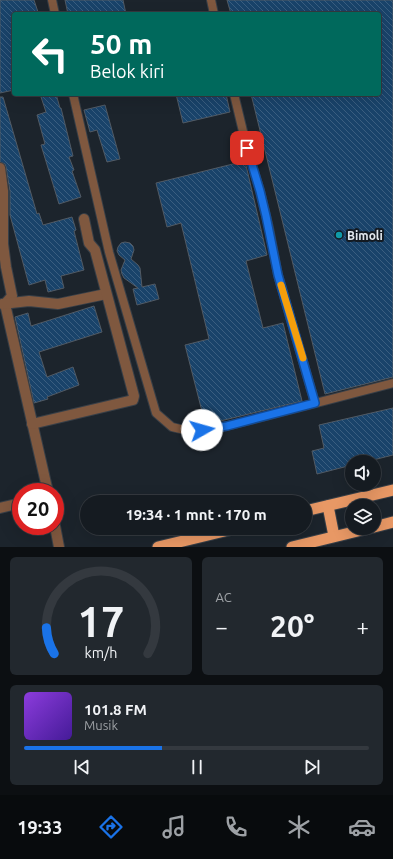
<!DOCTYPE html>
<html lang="id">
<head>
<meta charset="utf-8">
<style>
	body { margin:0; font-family:Ubuntu,sans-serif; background:#22282e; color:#f1f3f6; height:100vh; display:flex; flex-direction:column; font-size:15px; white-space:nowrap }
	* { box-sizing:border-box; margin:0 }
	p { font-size:13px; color:#9da1a5 }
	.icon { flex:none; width:22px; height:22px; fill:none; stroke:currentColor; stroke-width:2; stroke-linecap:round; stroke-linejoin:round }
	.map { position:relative; height:547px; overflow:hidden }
	.drawer { display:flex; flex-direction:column; gap:10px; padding:10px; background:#0c0f12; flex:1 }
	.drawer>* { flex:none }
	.hud { position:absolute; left:12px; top:12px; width:369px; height:84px; border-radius:4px; box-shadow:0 4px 16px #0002,0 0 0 1px #34393f; background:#00695c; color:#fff; overflow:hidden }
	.buttons { position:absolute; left:345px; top:455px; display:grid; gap:8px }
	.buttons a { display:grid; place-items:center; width:36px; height:36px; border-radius:50%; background:#151b21; box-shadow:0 4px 16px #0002,0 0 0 1px #34393f; font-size:20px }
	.speed { position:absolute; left:12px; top:483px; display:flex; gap:8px; font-size:20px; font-weight:700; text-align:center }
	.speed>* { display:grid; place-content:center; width:52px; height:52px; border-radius:50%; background:#151b21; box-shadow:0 4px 16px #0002,0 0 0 1px #34393f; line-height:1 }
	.speed .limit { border:6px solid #d22; background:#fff; color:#111 }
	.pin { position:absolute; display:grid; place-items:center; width:34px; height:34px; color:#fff; margin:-17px; border-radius:8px; box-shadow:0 2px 6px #0006 }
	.me { position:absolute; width:44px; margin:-22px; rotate:83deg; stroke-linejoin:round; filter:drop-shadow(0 0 3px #0008) }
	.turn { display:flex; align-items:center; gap:14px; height:84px; padding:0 12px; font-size:18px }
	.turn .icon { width:52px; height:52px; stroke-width:2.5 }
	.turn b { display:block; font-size:28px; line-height:34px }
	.big { font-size:30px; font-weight:700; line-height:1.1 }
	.drawer .widget { flex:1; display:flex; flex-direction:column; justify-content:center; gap:6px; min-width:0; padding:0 14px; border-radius:6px; background:#22282e }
	.drawer .dial { align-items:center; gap:0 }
	.dial svg { height:104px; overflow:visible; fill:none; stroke:#34393f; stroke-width:7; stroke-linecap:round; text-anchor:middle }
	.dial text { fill:#f1f3f6; stroke:none }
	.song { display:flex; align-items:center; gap:12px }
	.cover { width:48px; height:48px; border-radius:6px; background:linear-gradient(135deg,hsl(270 70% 55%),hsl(260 70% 35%)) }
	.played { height:4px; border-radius:2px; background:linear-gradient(90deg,#1a73e8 40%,#34393f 40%) }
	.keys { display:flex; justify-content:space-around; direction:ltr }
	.heat { display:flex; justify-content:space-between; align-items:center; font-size:22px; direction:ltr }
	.drawer .tiles { flex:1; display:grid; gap:10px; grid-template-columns:1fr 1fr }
	.widget:last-child { grid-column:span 2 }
	.trip { position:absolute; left:80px; top:495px; width:232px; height:40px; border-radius:20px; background:#151b21; box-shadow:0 4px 16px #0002,0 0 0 1px #34393f; font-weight:700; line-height:40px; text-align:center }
	.menu { display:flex; height:64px; justify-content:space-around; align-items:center; background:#080b0d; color:#9da1a5 }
	.menu .icon { width:28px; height:28px }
	.menu .current { color:#1a73e8 }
	.menu b { font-size:18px; color:#f1f3f6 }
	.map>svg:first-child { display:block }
	.building { fill:url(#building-back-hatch); stroke:#515a64 }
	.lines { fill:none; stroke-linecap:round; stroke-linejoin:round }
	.service-casing { stroke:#383f47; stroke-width:10 }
	.minor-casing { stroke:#383f47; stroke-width:12 }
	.trunk-casing { stroke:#383f47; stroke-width:13 }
	.service { stroke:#7f583f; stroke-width:8 }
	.minor { stroke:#7f583f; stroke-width:10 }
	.trunk { stroke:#e89865; stroke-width:11 }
	.route-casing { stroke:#114b97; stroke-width:10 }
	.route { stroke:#1a73e8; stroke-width:7 }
	.slow { stroke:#f59e0b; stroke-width:7 }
	.culture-dot { fill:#0f9aa8; stroke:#131a22; stroke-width:1.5 }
	.labels { text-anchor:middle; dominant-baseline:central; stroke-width:4; stroke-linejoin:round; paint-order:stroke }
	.poi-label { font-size:12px; font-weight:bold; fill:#e2e8ee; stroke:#131a22; text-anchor:start }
</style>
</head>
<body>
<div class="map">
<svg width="393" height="547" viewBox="0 0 393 547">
	<defs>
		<pattern id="building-back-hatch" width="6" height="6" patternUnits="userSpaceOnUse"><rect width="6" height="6" fill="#19436a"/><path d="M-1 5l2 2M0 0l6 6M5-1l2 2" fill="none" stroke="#3a5e80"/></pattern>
	</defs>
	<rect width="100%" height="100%" fill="#1c242c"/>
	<g class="building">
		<polygon points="0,0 34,0 38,12 31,14 14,14 14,90 0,93"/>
		<polygon points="65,0 123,0 126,14 68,14"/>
		<polygon points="227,0 393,0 393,377 325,394 251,94 379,94 379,14 231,14"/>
		<polygon points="50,94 56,94 60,108 61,108 73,156 69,157 74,170 72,171 81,197 59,204 41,145 45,144 37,115 46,112 41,97"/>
		<polygon points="176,94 226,94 230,112 183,123"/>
		<polygon points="0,97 3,97 37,214 39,213 43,225 72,217 76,230 74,231 84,270 61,276 64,288 48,292 45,280 29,285 10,215 10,191 6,167 5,164 0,162"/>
		<polygon points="105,105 120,159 107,162 97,130 90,132 84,110"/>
		<polygon points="245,161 267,255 246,261 263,328 283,323 302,401 216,422 205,423 185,345 209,339 181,223 167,227 156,183"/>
		<polygon points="125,242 130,243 133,246 134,250 131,259 138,265 140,268 142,287 155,284 159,299 137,305 133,289 138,288 124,278 122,274 121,270 125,260 119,255 117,251 118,247 121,243"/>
		<polygon points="94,306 102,332 39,352 47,377 73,367 79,385 47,397 48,399 34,403 15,317 28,313 31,326"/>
		<polygon points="393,408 393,455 365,462 352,462 352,465 317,474 312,451 324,448 319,425"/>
	</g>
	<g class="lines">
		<g class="service-casing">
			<g id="service">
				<polyline points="52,0 55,14"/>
				<polyline points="211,0 214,14"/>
				<polyline points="73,94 109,252 156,413 172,427 189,431 227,426 393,383"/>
				<polyline points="234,94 247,148 260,191 269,228 278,275 315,403"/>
			</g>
		</g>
		<g class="minor-casing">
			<g id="minor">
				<polyline points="0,168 3,191 3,244 6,267 12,296 5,304 48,492"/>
				<polyline points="2,304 29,301 58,304 106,294"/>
				<polyline points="32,424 133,400 134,396 95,250 89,243 84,219"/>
				<polyline points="0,508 21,503"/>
				<polyline points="55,526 59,547"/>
			</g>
		</g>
		<g class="trunk-casing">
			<g id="trunk">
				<polyline points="328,506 334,536"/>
				<polyline points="305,511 393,490"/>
				<polyline points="374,527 393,522"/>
				<polyline points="158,547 237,528"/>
				<polyline points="292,547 370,528"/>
			</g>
		</g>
		<use href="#service" class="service"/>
		<use href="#minor" class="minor"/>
		<use href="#trunk" class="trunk"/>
	</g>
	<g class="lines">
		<g class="route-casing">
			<polyline id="route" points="202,430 227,426 315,403 278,275 266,216 260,191 247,148"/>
		</g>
		<use href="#route" class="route"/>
		<polyline class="slow" points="281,285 303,358"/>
	</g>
	<circle class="culture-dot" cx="339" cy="235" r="4"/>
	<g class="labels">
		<g class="poi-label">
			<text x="347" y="235">Bimoli</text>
		</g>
	</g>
</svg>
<div class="buttons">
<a><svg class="icon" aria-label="sound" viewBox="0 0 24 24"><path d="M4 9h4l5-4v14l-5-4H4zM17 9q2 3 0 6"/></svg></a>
<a><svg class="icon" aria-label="layers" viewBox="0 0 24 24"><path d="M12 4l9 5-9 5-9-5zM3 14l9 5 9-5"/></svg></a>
</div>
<div class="speed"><div class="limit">20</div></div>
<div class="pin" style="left:247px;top:148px;background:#d93025"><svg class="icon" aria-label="arrive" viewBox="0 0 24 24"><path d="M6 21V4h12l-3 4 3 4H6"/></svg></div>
<svg class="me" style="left:202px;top:430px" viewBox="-20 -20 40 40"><circle r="19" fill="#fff"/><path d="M0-13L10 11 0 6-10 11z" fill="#1a73e8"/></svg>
<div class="trip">19:34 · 1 mnt · 170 m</div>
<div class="hud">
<div class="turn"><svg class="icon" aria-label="left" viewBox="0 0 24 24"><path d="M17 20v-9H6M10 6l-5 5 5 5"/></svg><div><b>50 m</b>Belok kiri</div></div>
</div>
</div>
<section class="drawer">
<div class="tiles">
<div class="widget dial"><svg viewBox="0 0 100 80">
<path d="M14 69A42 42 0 1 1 86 69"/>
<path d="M14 69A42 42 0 0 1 8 49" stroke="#1a73e8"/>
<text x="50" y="56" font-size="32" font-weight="700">17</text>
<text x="50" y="72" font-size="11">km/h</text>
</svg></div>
<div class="widget"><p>AC</p>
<div class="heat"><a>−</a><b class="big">20°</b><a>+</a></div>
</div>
<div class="widget">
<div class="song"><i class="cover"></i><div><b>101.8 FM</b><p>Musik</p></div></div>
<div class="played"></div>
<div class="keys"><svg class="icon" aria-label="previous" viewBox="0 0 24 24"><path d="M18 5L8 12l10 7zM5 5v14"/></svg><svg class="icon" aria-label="pause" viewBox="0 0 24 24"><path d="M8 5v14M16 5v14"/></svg><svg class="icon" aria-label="next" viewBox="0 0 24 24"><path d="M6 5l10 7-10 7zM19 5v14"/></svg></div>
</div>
</div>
</section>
<nav class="menu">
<b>19:33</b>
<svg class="icon current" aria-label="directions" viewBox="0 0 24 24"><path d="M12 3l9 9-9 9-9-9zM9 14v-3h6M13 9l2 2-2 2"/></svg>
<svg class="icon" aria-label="music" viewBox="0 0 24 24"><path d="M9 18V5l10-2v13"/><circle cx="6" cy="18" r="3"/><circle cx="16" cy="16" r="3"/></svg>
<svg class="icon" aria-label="phone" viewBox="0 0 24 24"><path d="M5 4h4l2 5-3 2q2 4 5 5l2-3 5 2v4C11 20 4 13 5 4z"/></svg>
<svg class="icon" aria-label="climate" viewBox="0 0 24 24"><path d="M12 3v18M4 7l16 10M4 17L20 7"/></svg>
<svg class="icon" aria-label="car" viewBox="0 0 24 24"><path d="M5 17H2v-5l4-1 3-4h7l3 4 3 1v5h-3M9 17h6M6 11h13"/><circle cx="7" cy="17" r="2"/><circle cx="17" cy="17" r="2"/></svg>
</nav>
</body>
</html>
